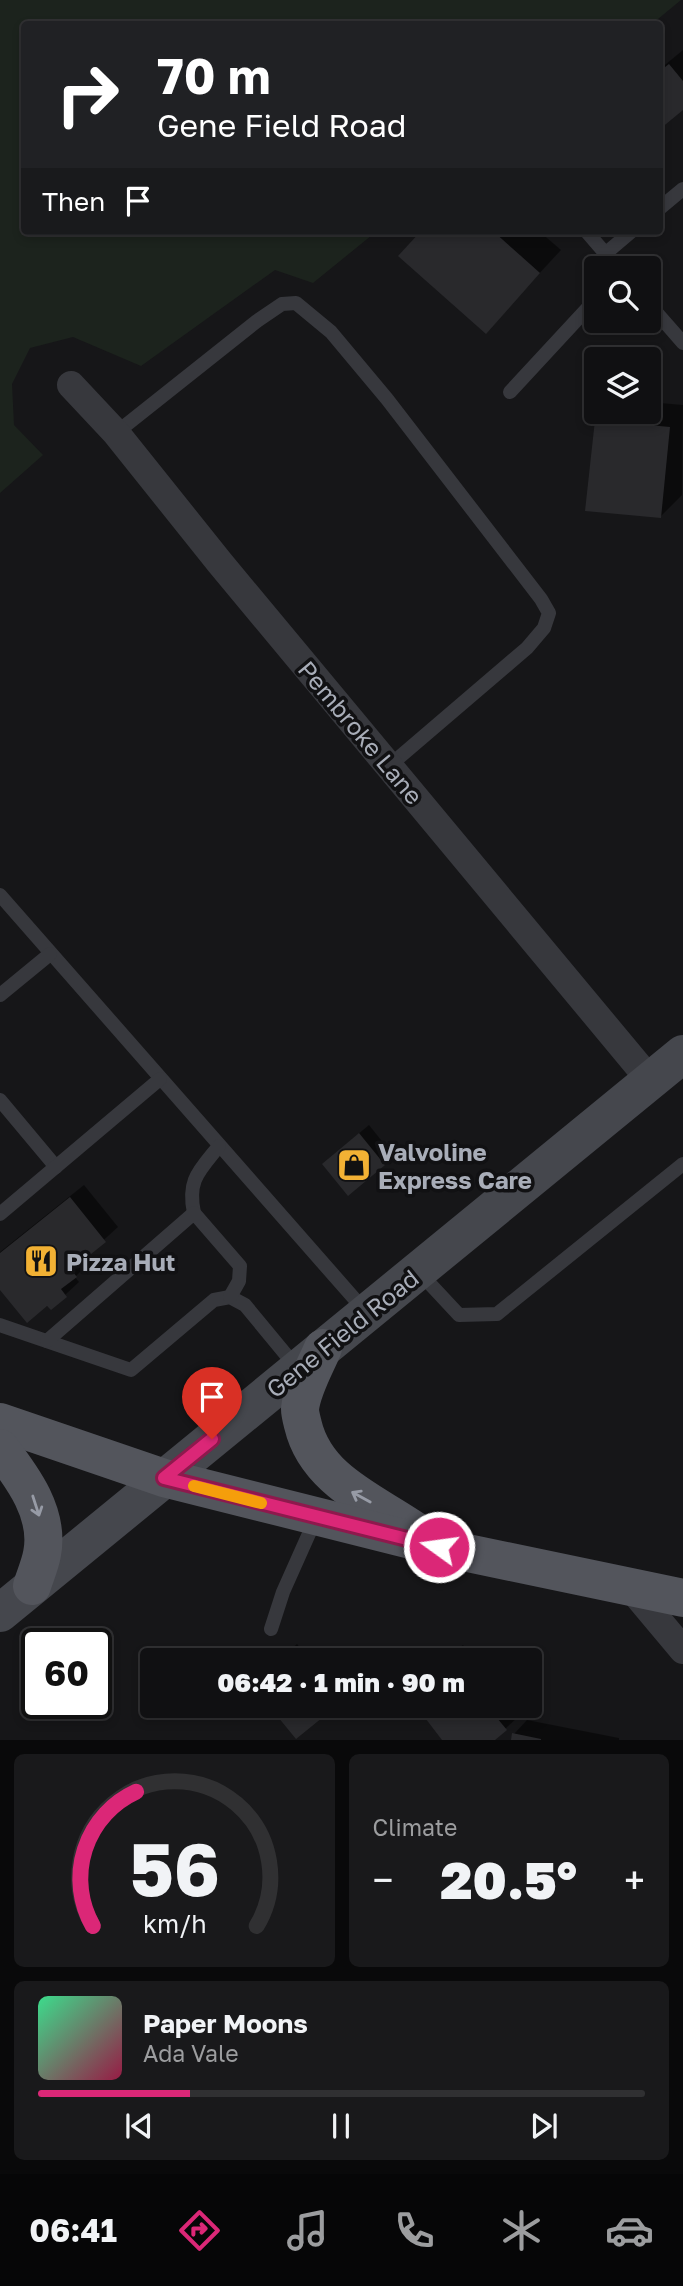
<!DOCTYPE html>
<html lang="en">
<head>
<meta charset="utf-8">
<style>
	body { margin:0; font-family:"Golos Text",sans-serif; background:#19191b; color:#f1f3f6; height:100vh; display:flex; flex-direction:column; font-size:26px; white-space:nowrap }
	* { box-sizing:border-box; margin:0 }
	p { font-size:23px; color:#9c9d9f }
	.icon { flex:none; width:38px; height:38px; fill:none; stroke:currentColor; stroke-width:2; stroke-linecap:round; stroke-linejoin:round }
	.map { position:relative; height:1740px; overflow:hidden }
	.details { display:flex; flex-direction:column; gap:14px; padding:14px; background:#09090a; flex:1 }
	.details>* { flex:none }
	.banner { position:absolute; left:21px; top:21px; width:642px; height:214px; border-radius:7px; box-shadow:0 4px 10px #0003,0 0 0 2px #303032; background:#202124; color:#fff; overflow:hidden }
	.buttons { position:absolute; left:584px; top:256px; display:grid; gap:14px }
	.buttons a { display:grid; place-items:center; width:77px; height:77px; border-radius:7px; background:#101012; box-shadow:0 4px 10px #0003,0 0 0 2px #303032; font-size:35px }
	.speed { position:absolute; left:21px; top:1628px; display:flex; gap:14px; font-size:35px; font-weight:700; text-align:center }
	.speed>* { display:grid; place-content:center; width:91px; height:91px; border-radius:50%; background:#101012; box-shadow:0 4px 10px #0003,0 0 0 2px #303032; line-height:1 }
	.speed .limit { border:4px solid #111; border-radius:10px; background:#fff; color:#111 }
	.pin { position:absolute; display:grid; place-items:center; width:60px; height:60px; color:#fff; margin:-72px -30px; border-radius:50% 50% 50% 0; rotate:-45deg; box-shadow:0 0 7px #0007 }
	.pin .icon { rotate:45deg }
	.me { position:absolute; width:77px; margin:-38px; rotate:284deg; stroke-linejoin:round; filter:drop-shadow(0 0 5px #0008) }
	.turn { display:flex; align-items:center; gap:24px; height:147px; padding:0 21px; font-size:32px }
	.turn .icon { width:91px; height:91px; stroke-width:2.5 }
	.turn b { display:block; font-size:49px; line-height:60px }
	.then { display:flex; align-items:center; height:66px; padding:0 21px; background:#0003; gap:14px; font-size:26px }
	.big { font-size:52px; font-weight:800; line-height:1.1 }
	.details .tile { flex:1; display:flex; flex-direction:column; justify-content:center; gap:10px; min-width:0; padding:0 24px; border-radius:10px; background:#19191b }
	.details .dial { align-items:center; gap:0 }
	.dial svg { height:182px; overflow:visible; fill:none; stroke:#303032; stroke-width:7; stroke-linecap:round; text-anchor:middle }
	.dial text { fill:#f1f3f6; stroke:none }
	.song { display:flex; align-items:center; gap:21px }
	.cover { width:84px; height:84px; border-radius:10px; background:linear-gradient(135deg,hsl(150 70% 55%),hsl(340 70% 35%)) }
	.played { height:7px; border-radius:4px; background:linear-gradient(90deg,#db2777 25%,#303032 25%) }
	.keys { display:flex; justify-content:space-around; direction:ltr }
	.heat { display:flex; justify-content:space-between; align-items:center; font-size:38px; direction:ltr }
	.details .tiles { flex:1; display:grid; gap:14px; grid-template-columns:1fr 1fr }
	.tile:last-child { grid-column:span 2 }
	.trip { position:absolute; left:140px; top:1648px; width:402px; height:70px; border-radius:7px; background:#101012; box-shadow:0 4px 10px #0003,0 0 0 2px #303032; font-weight:800; line-height:70px; text-align:center }
	.dock { display:flex; height:112px; justify-content:space-around; align-items:center; background:#060607; color:#9c9d9f }
	.dock .icon { width:49px; height:49px }
	.dock .on { color:#db2777 }
	.dock b { font-size:32px; color:#f1f3f6 }
	.map>svg:first-child { display:block }
	.green { fill:#1c231d }
	.shadow { fill:#0007 }
	.building { fill:#29292c }
	.lines { fill:none; stroke-linecap:round; stroke-linejoin:round }
	.lane { stroke:#37383d; stroke-width:14 }
	.street { stroke:#37383d; stroke-width:28 }
	.secondary { stroke:#45474d; stroke-width:38 }
	.primary { stroke:#53555c; stroke-width:38 }
	.oneway { stroke:#979ba6 }
	.route-casing { stroke:#8e194d; stroke-width:18 }
	.route { stroke:#db2777; stroke-width:12 }
	.slow { stroke:#f59e0b; stroke-width:12 }
	.labels { text-anchor:middle; dominant-baseline:central; stroke-width:7; stroke-linejoin:round; paint-order:stroke }
	.street-label { font-size:24px; fill:#a8adb8; stroke:#111113 }
	.poi-label { font-size:24px; font-weight:bold; fill:#a8adb8; stroke:#111113; text-anchor:start }
</style>
</head>
<body>
<div class="map">
<svg width="683" height="1740" viewBox="0 0 683 1740">
	<rect width="100%" height="100%" fill="#161618"/>
	<polygon class="green" points="0,0 681,0 652,24 591,24 577,21 572,24 24,24 24,231 377,231 313,283 275,270 141,366 73,337 30,348 12,384 14,425 43,455 0,493"/>
	<g class="shadow">
		<polygon points="683,50 683,108 660,127 660,69"/>
		<polygon points="423,231 539,231 561,250 486,331"/>
		<polygon points="649,402 683,405 682,495 660,517 596,421 606,411 649,411"/>
		<polygon points="369,1125 393,1155 349,1194 333,1155"/>
		<polygon points="84,1185 118,1227 85,1257 89,1263 75,1277 79,1282 51,1308 0,1287 0,1252"/>
		<polygon points="297,1644 311,1661 278,1661"/>
		<polygon points="463,1645 475,1661 444,1661"/>
		<polygon points="360,1655 364,1661 352,1661"/>
		<polygon points="418,1706 511,1706 519,1716 505,1729"/>
		<polygon points="527,1720 619,1738 619,1740 513,1740 514,1734"/>
	</g>
	<g class="building">
		<polygon points="669,64 683,81 683,110 660,129 660,71"/>
		<polygon points="421,231 493,231 540,273 486,334 398,256"/>
		<polygon points="595,420 670,427 661,518 585,511"/>
		<polygon points="359,1133 385,1165 348,1196 322,1164"/>
		<polygon points="70,1197 106,1242 71,1270 77,1277 61,1289 67,1297 51,1310 47,1306 27,1323 0,1290 0,1253"/>
		<polygon points="269,1706 354,1706 340,1717 333,1709 296,1739"/>
		<polygon points="416,1706 487,1706 507,1730 495,1740 442,1740"/>
		<polygon points="512,1733 541,1739 541,1740 511,1740"/>
	</g>
	<g class="lines">
		<g class="lane">
			<polyline points="660,208 683,189"/>
			<polyline points="586,231 618,268"/>
			<polyline points="606,253 632,231"/>
			<polyline points="649,304 683,343"/>
			<polyline points="510,392 597,298"/>
			<polyline points="116,433 257,321 282,304 296,303 331,332 387,399 541,599 549,613 544,628 527,648 389,766"/>
			<polyline points="0,895 366,1312"/>
			<polyline points="0,995 50,954"/>
			<polyline points="0,1100 56,1167"/>
			<path d="M194 1213C187 1180 199 1171 219 1146"/>
			<polyline points="0,1214 160,1079"/>
			<polyline points="418,1271 459,1315 497,1314 683,1164"/>
			<polyline points="0,1325 131,1370 214,1300 230,1297 245,1305 297,1368"/>
			<polyline points="47,1341 194,1213 240,1266 239,1281 230,1297"/>
			<polyline points="271,1629 283,1592 316,1518"/>
		</g>
		<g class="street">
			<polyline points="71,385 116,433 220,563 650,1080"/>
			<polyline points="631,1588 683,1650"/>
		</g>
		<polyline class="secondary" points="0,1613 683,1054"/>
		<g class="primary">
			<path d="M323 1348C315 1367 302 1389 300 1409 300 1414 302 1421 303 1425 316 1480 372 1501 414 1530"/>
			<polyline points="0,1422 164,1478 439,1547 683,1598"/>
			<path d="M0 1448C23 1478 50 1514 42 1554 40 1565 35 1576 32 1586"/>
		</g>
	</g>
	<defs><path id="oneway-shaft" d="M-6 0H5M1.5-3L5.5 0L1.5 3" fill="none" stroke-width="1.6" stroke-linecap="round" stroke-linejoin="round" transform="scale(1.75)"/></defs>
	<g class="oneway">
		<use href="#oneway-shaft" transform="translate(361 1497) rotate(-151)"/>
		<use href="#oneway-shaft" transform="translate(36 1506) rotate(72)"/>
	</g>
	<g class="lines">
		<g class="route-casing">
			<polyline id="route" points="212,1439 164,1478 439,1547"/>
		</g>
		<use href="#route" class="route"/>
		<polyline class="slow" points="194,1486 261,1503"/>
	</g>
	<defs>
		<g id="shop-square" transform="scale(1.75)"><rect x="-9" y="-9" width="18" height="18" rx="4" fill="#f2b134" stroke="#111113"/><path d="M-5-2.5h2.3a2.7 3.5 0 0 1 5.4 0H5L5.5 6h-11ZM-1.5-2.5h3a1.5 2.3 0 0 0-3 0Z" fill="#111"/></g>
		<g id="restaurant-square" transform="scale(1.75)"><rect x="-9" y="-9" width="18" height="18" rx="4" fill="#f2b134" stroke="#111113"/><path d="M-5-6h1v4h1v-4h1v4h1v-4h1v5L-1.5 .5V6h-2V.5L-5-1ZM5-6V6H3V1.5H1.5Q1.5-4 5-6Z" fill="#111"/></g>
	</defs>
	<g fill-rule="evenodd">
		<use href="#shop-square" x="354" y="1165"/>
		<use href="#restaurant-square" x="41" y="1261"/>
	</g>
	<g class="labels">
		<g class="street-label">
			<text transform="translate(361 732) rotate(50)">Pembroke Lane</text>
			<text transform="translate(342 1333) rotate(-39)">Gene Field Road</text>
		</g>
		<g class="poi-label">
			<text x="378" y="1151">Valvoline<tspan x="378" dy="28">Express Care</tspan></text>
			<text x="66" y="1261">Pizza Hut</text>
		</g>
	</g>
</svg>
<div class="buttons">
<a><svg class="icon" aria-label="search" viewBox="0 0 24 24"><circle cx="10" cy="10" r="6"/><path d="M15 15l6 6"/></svg></a>
<a><svg class="icon" aria-label="layers" viewBox="0 0 24 24"><path d="M12 4l9 5-9 5-9-5zM3 14l9 5 9-5"/></svg></a>
</div>
<div class="speed"><div class="limit">60</div></div>
<div class="pin" style="left:212px;top:1439px;background:#d93025"><svg class="icon" aria-label="arrive" viewBox="0 0 24 24"><path d="M6 21V4h12l-3 4 3 4H6"/></svg></div>
<svg class="me" style="left:439px;top:1547px" viewBox="-20 -20 40 40"><circle r="17" fill="#db2777" stroke="#fff" stroke-width="3"/><path d="M0-11L8 9 0 5-8 9z" fill="#fff"/></svg>
<div class="trip">06:42 · 1 min · 90 m</div>
<div class="banner">
<div class="turn"><svg class="icon" aria-label="right" viewBox="0 0 24 24"><path d="M7 20v-9h11M14 6l5 5-5 5"/></svg><div><b>70 m</b>Gene Field Road</div></div>
<div class="then">Then<svg class="icon" aria-label="arrive" viewBox="0 0 24 24"><path d="M6 21V4h12l-3 4 3 4H6"/></svg></div>
</div>
</div>
<section class="details">
<div class="tiles">
<div class="tile dial"><svg viewBox="0 0 100 80">
<path d="M14 69A42 42 0 1 1 86 69"/>
<path d="M14 69A42 42 0 0 1 33 10" stroke="#db2777"/>
<text x="50" y="56" font-size="32" font-weight="700">56</text>
<text x="50" y="72" font-size="11">km/h</text>
</svg></div>
<div class="tile"><p>Climate</p>
<div class="heat"><a>−</a><b class="big">20.5°</b><a>+</a></div>
</div>
<div class="tile">
<div class="song"><i class="cover"></i><div><b>Paper Moons</b><p>Ada Vale</p></div></div>
<div class="played"></div>
<div class="keys"><svg class="icon" aria-label="previous" viewBox="0 0 24 24"><path d="M18 5L8 12l10 7zM5 5v14"/></svg><svg class="icon" aria-label="pause" viewBox="0 0 24 24"><path d="M8 5v14M16 5v14"/></svg><svg class="icon" aria-label="next" viewBox="0 0 24 24"><path d="M6 5l10 7-10 7zM19 5v14"/></svg></div>
</div>
</div>
</section>
<nav class="dock">
<b>06:41</b>
<svg class="icon on" aria-label="directions" viewBox="0 0 24 24"><path d="M12 3l9 9-9 9-9-9zM9 14v-3h6M13 9l2 2-2 2"/></svg>
<svg class="icon" aria-label="music" viewBox="0 0 24 24"><path d="M9 18V5l10-2v13"/><circle cx="6" cy="18" r="3"/><circle cx="16" cy="16" r="3"/></svg>
<svg class="icon" aria-label="phone" viewBox="0 0 24 24"><path d="M5 4h4l2 5-3 2q2 4 5 5l2-3 5 2v4C11 20 4 13 5 4z"/></svg>
<svg class="icon" aria-label="climate" viewBox="0 0 24 24"><path d="M12 3v18M4 7l16 10M4 17L20 7"/></svg>
<svg class="icon" aria-label="car" viewBox="0 0 24 24"><path d="M5 17H2v-5l4-1 3-4h7l3 4 3 1v5h-3M9 17h6M6 11h13"/><circle cx="7" cy="17" r="2"/><circle cx="17" cy="17" r="2"/></svg>
</nav>
</body>
</html>
